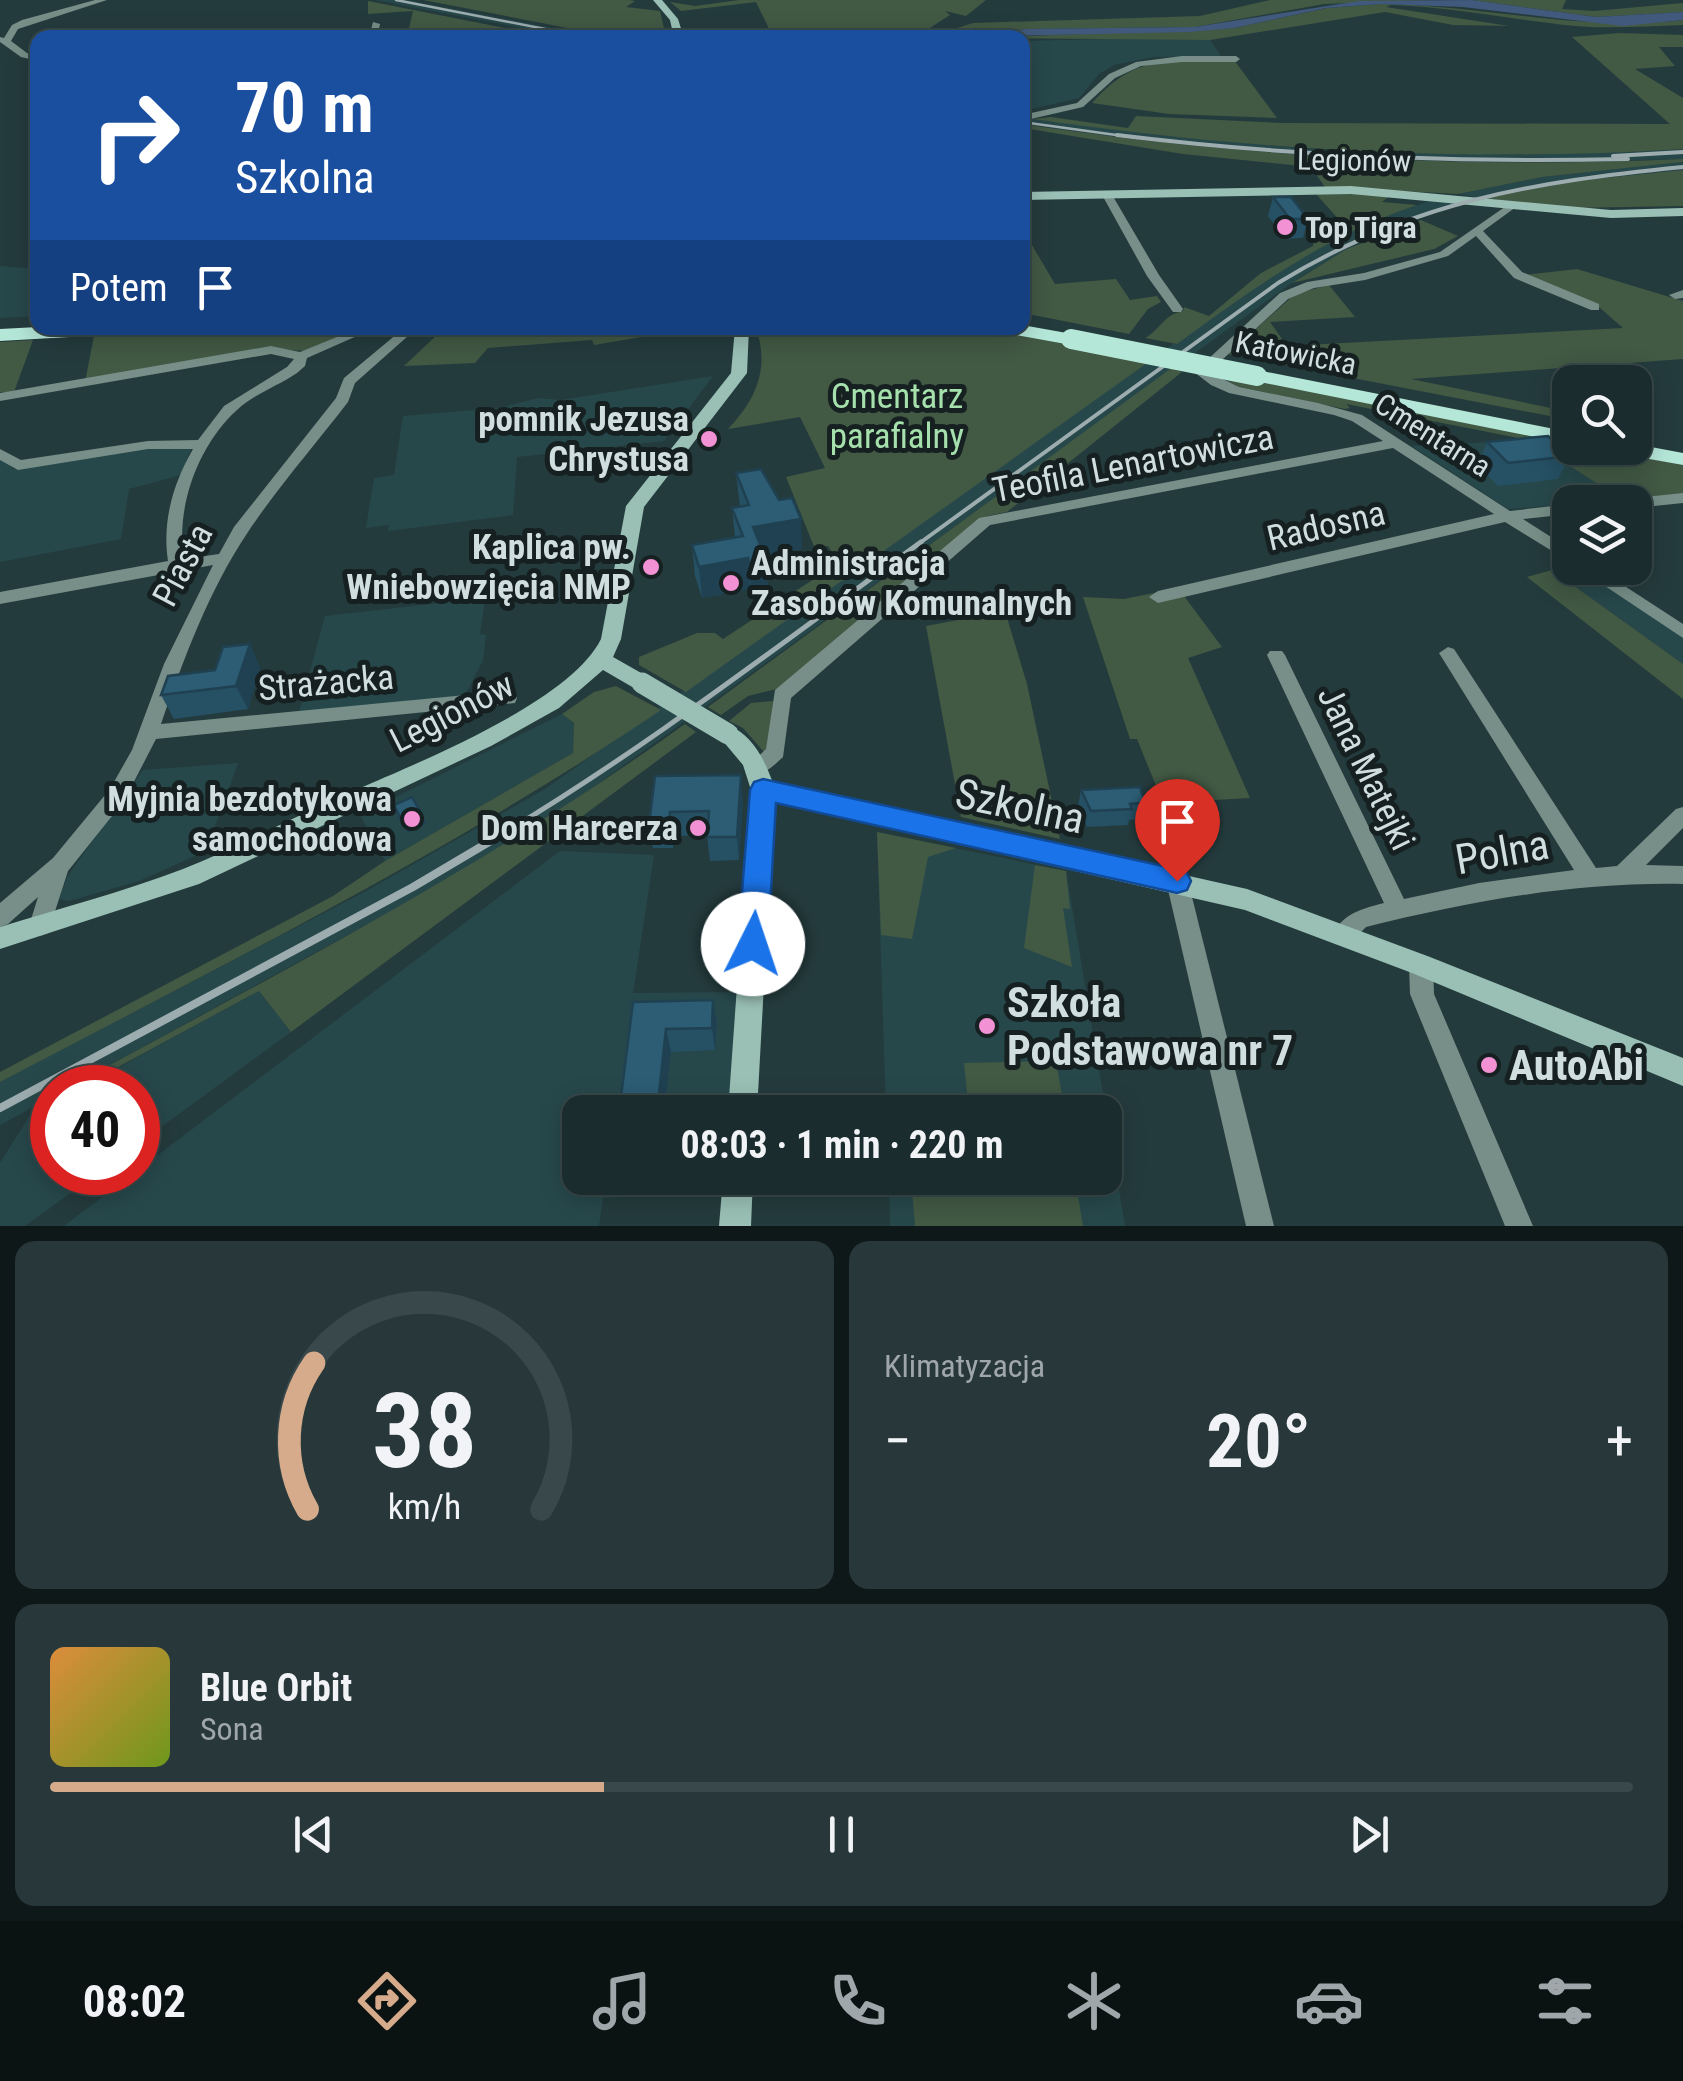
<!DOCTYPE html>
<html lang="pl">
<head>
<meta charset="utf-8">
<style>
	body { margin:0; font-family:"Roboto Condensed",sans-serif; background:#28383a; color:#f1f3f6; height:100vh; display:flex; flex-direction:column; font-size:38px; white-space:nowrap }
	* { box-sizing:border-box; margin:0 }
	p { font-size:32px; color:#a0a7aa }
	.icon { flex:none; width:55px; height:55px; fill:none; stroke:currentColor; stroke-width:2; stroke-linecap:round; stroke-linejoin:round }
	.map { position:relative; height:1226px; overflow:hidden }
	.side { display:flex; flex-direction:column; gap:15px; padding:15px; background:#0f1819; flex:1 }
	.side>* { flex:none }
	.hud { position:absolute; left:30px; top:30px; width:1000px; height:305px; border-radius:20px; box-shadow:0 5px 25px #0003,0 0 0 2px #39484a; background:#1a4fa0; color:#fff; overflow:hidden }
	.buttons { position:absolute; left:1552px; top:365px; display:grid; gap:20px }
	.buttons a { display:grid; place-items:center; width:100px; height:100px; border-radius:20px; background:#1b2c2e; box-shadow:0 5px 25px #0003,0 0 0 2px #39484a; font-size:50px }
	.speed { position:absolute; left:30px; top:1065px; display:flex; gap:20px; font-size:50px; font-weight:700; text-align:center }
	.speed>* { display:grid; place-content:center; width:130px; height:130px; border-radius:50%; background:#1b2c2e; box-shadow:0 5px 25px #0003,0 0 0 2px #39484a; line-height:1 }
	.speed .limit { border:15px solid #d22; background:#fff; color:#111 }
	.pin { position:absolute; display:grid; place-items:center; width:85px; height:85px; color:#fff; margin:-102px -42px; border-radius:50% 50% 50% 0; rotate:-45deg; box-shadow:0 0 10px #0007 }
	.pin .icon { rotate:45deg }
	.me { position:absolute; width:110px; margin:-55px; rotate:4deg; stroke-linejoin:round; filter:drop-shadow(0 0 8px #0008) }
	.turn { display:flex; align-items:center; gap:35px; height:210px; padding:0 40px; font-size:45px }
	.turn .icon { width:130px; height:130px; stroke-width:2.5 }
	.turn b { display:block; font-size:70px; line-height:85px }
	.then { display:flex; align-items:center; height:95px; padding:0 40px; background:#0003; gap:20px; font-size:38px }
	.big { font-size:75px; font-weight:700; line-height:1.1 }
	.side .widget { flex:1; display:flex; flex-direction:column; justify-content:center; gap:15px; min-width:0; padding:0 35px; border-radius:20px; background:#28383a }
	.side .dial { align-items:center; gap:0 }
	.dial svg { height:260px; overflow:visible; fill:none; stroke:#39484a; stroke-width:7; stroke-linecap:round; text-anchor:middle }
	.dial text { fill:#f1f3f6; stroke:none }
	.song { display:flex; align-items:center; gap:30px }
	.cover { width:120px; height:120px; border-radius:15px; background:linear-gradient(135deg,hsl(30 70% 55%),hsl(80 70% 35%)) }
	.played { height:10px; border-radius:5px; background:linear-gradient(90deg,#d6ab8b 35%,#39484a 35%) }
	.keys { display:flex; justify-content:space-around; direction:ltr }
	.heat { display:flex; justify-content:space-between; align-items:center; font-size:55px; direction:ltr }
	.side .tiles { flex:1; display:grid; gap:15px; grid-template-columns:1fr 1fr }
	.widget:last-child { grid-column:span 2 }
	.trip { position:absolute; left:562px; top:1095px; width:560px; height:100px; border-radius:20px; background:#1b2c2e; box-shadow:0 5px 25px #0003,0 0 0 2px #39484a; font-weight:700; line-height:100px; text-align:center }
	.tabs { display:flex; height:160px; justify-content:space-around; align-items:center; background:#0b1212; color:#a0a7aa }
	.tabs .icon { width:70px; height:70px }
	.tabs .selected { color:#d6ab8b }
	.tabs b { font-size:45px; color:#f1f3f6 }
	.map>svg:first-child { display:block }
	.built { fill:#27484b }
	.green { fill:#425944 }
	.water { fill:#41597c }
	.lines { fill:none; stroke-linecap:round; stroke-linejoin:round }
	.street { fill:#778f88; fill-rule:evenodd }
	.secondary { fill:#9ac0b5; fill-rule:evenodd }
	.primary { fill:#b5e7d8; fill-rule:evenodd }
	.rail-far3 { stroke:#9dadaf; stroke-width:2.5 }
	.rail-far2 { stroke:#9dadaf; stroke-width:4 }
	.rail-far1 { stroke:#9dadaf; stroke-width:5 }
	.rail { stroke:#9dadaf; stroke-width:8 }
	.secondary-bridge { stroke:#9ac0b5; stroke-width:21 }
	.primary-bridge { stroke:#b5e7d8; stroke-width:20 }
	.wall { fill:#265064 }
	.shaded-wall { fill:#1f4151 }
	.building { fill:#2c5d74; stroke:#1f4151; stroke-width:2.5 }
	.route { fill:#1a73e8; stroke:#114b97; stroke-width:2.5 }
	.poi-dot { fill:#f391d5; stroke:#162021; stroke-width:4 }
	.labels { text-anchor:middle; dominant-baseline:central; stroke-width:10; stroke-linejoin:round; paint-order:stroke }
	.far-street-label { font-size:30px; fill:#d0dedf; stroke:#162021 }
	.far-poi-label { font-size:30px; font-weight:bold; fill:#d0dedf; stroke:#162021; text-anchor:start }
	.park-label { font-size:35px; fill:#a6e1ad; stroke:#162021 }
	.poi-label { font-size:35px; font-weight:bold; fill:#d0dedf; stroke:#162021; text-anchor:end }
	.street-label { font-size:35px; fill:#d0dedf; stroke:#162021 }
	.near-street-label { font-size:42px; fill:#d0dedf; stroke:#162021 }
	.near-poi-label { font-size:42px; font-weight:bold; fill:#d0dedf; stroke:#162021; text-anchor:start }
</style>
</head>
<body>
<div class="map">
<svg width="1683" height="1226" viewBox="0 0 1683 1226">
	<rect width="100%" height="100%" fill="#243b3d"/>
	<g class="built">
		<polygon points="376,0 406,0 600,37 568,37"/>
		<polygon points="1197,37 1210,40 1221,56 1154,57 1114,65 1099,74 1079,98 1023,111 1022,41"/>
		<polygon points="1022,117 1158,135 1323,150 1520,155 1683,149 1683,159 1502,163 1327,158 1099,135 1023,124"/>
		<polygon points="1683,162 1683,170 1574,181 1482,198 1458,194 1542,177"/>
		<polygon points="1438,198 1462,203 1368,238 1303,275 563,809 430,890 69,1087 52,1088 52,1097 0,1125 0,1082 366,891 545,789 1279,269 1368,222"/>
		<polygon points="0,266 37,269 37,316 0,318"/>
		<polygon points="713,376 664,441 517,457 513,515 388,531 389,525 366,528 374,478 394,475 403,416 499,408 538,398 561,400"/>
		<polygon points="1529,440 1623,500 1508,509 1412,446"/>
		<polygon points="192,447 181,475 129,489 121,539 0,562 0,456 13,469 133,449"/>
		<polygon points="1570,564 1570,568 1580,568 1683,636 1683,664 1552,570"/>
		<polygon points="485,598 480,634 486,635 483,660 464,697 299,712 325,616"/>
		<polygon points="562,714 574,723 573,753 385,861 360,815"/>
		<polygon points="238,763 206,851 139,881 69,901 59,899 67,877 143,770"/>
		<polygon points="877,832 1066,871 1125,1226 890,1226 889,1178 1105,1178 1105,1112 886,1112"/>
		<polygon points="560,851 654,855 633,993 739,992 730,1112 580,1112 580,1178 725,1178 724,1193 603,1198 599,1226 64,1226"/>
		<polygon points="259,991 291,1032 138,1144 138,1088 81,1088"/>
		<polygon points="52,1103 52,1172 98,1173 25,1226 0,1226 0,1163 30,1115"/>
	</g>
	<g class="green">
		<polygon points="423,0 629,0 635,1 626,7 660,11 666,37 614,37"/>
		<polygon points="739,0 986,0 966,16 945,11 950,15 916,37 773,37 756,2 681,11 670,2 695,6"/>
		<polygon points="1270,0 1435,0 1324,4 1195,27 1026,29 925,38 973,23 1200,16"/>
		<polygon points="1472,0 1566,0 1562,9 1594,11 1683,3 1683,12 1596,17"/>
		<polygon points="368,1 550,37 407,37 413,11 368,14"/>
		<path d="M1381 4C1482 5 1582 32 1683 20V25C1647 26 1611 29 1575 26 1513 20 1454 7 1391 5L1386 7 1509 26 1453 25 1385 12 1210 40 976 38 1234 28 1327 8Z"/>
		<path d="M1620 33 1683 35V47H1659L1675 66 1635 69 1683 98V149C1466 163 1249 150 1033 119L1051 117 1128 128 1136 116 1282 123 1670 124 1572 37Z"/>
		<path d="M1234 60 1277 118 1169 114 1092 103C1137 52 1171 61 1234 60Z"/>
		<path d="M1022 124C1242 157 1461 169 1683 159V162L1542 177 1458 194 1325 187 1311 167 1183 154 1023 128Z"/>
		<polygon points="1683,170 1683,206 1571,208 1482,198 1574,181"/>
		<path d="M1353 192 1388 197 1382 202 1417 205C1327 235 1253 288 1177 344L1145 338C1161 329 1163 315 1183 311L1184 307 1209 316 1261 273 1313 246 1315 234 1343 224 1316 194Z"/>
		<polygon points="1421,220 1458,236 1434,249 1292,283 1347,249"/>
		<polygon points="1029,240 1055,284 1116,279 1130,300 1157,296 1161,302 1148,309 1129,334 1023,313 1023,241"/>
		<polygon points="1577,269 1683,301 1683,359 1411,379 1570,412 1570,420 1228,354 1295,294 1329,285 1355,317 1270,322 1287,346 1623,328 1600,308 1524,275"/>
		<polygon points="228,328 362,328 306,351 264,348 85,382 94,336"/>
		<polygon points="415,328 695,328 594,345 592,340 488,348 475,363 404,366 438,334"/>
		<path d="M756 328H984L1150 361 686 692 639 665V657L697 633H715L723 639 838 563 828 546 815 549 786 477 825 468 800 417 728 429C756 400 770 368 756 328Z"/>
		<polygon points="33,340 14,392 0,392 0,342"/>
		<polygon points="1177,364 1174,369 1182,372 1007,512 987,516 781,688 748,696 721,715 708,707"/>
		<polygon points="1212,372 1570,443 1570,448 1593,448 1683,465 1683,495 1623,500 1529,440 1346,404 1350,408 1345,409 1239,387"/>
		<polygon points="1552,570 1683,664 1683,699 1527,577"/>
		<polygon points="1178,588 1222,647 1188,658 1250,798 1163,803 1137,739 1130,739 1083,597 1124,599"/>
		<polygon points="1005,611 1027,684 1060,839 961,817 926,626"/>
		<path d="M616 686 661 710C451 852 225 964 0 1082V1072L333 896 385 861 573 753 574 723 562 714 594 692Z"/>
		<polygon points="773,701 771,741 764,752 743,728 729,721 751,703"/>
		<path d="M685 724 696 732 291 1032 259 991 81 1087H69C279 973 491 864 685 724Z"/>
		<polygon points="877,832 956,848 928,857 912,939 881,935"/>
		<polygon points="1035,865 1066,871 1070,909 1063,908 1072,967 1024,948"/>
		<polygon points="1056,1061 1065,1112 969,1112 964,1063"/>
		<polygon points="911,1178 1075,1178 1083,1226 915,1226"/>
	</g>
	<polygon class="water" points="1472,0 1596,17 1683,12 1683,20 1623,26 1463,7 1381,4 1326,8 1234,28 1189,32 956,37 1026,29 1195,27 1359,1"/>
	<g class="lines">
		<g class="street">
			<polygon points="95,0 107,0 18,29 11,41 27,53 38,56 38,61 21,57 0,42 0,37 4,38 12,25 22,20"/>
			<polygon points="373,22 380,24 377,38 369,38"/>
			<polygon points="1182,56 1236,56 1240,59 1236,62 1182,62 1141,66 1115,78 1083,107 1022,121 1022,115 1077,103 1109,74 1136,62"/>
			<polygon points="1102,191 1111,193 1159,275 1183,309 1181,312 1173,312 1147,276 1101,193"/>
			<path d="M1512 202 1517 205 1516 207 1483 231 1522 272 1599 304V310H1591L1514 278 1476 236 1448 256 1365 280 1314 288 1288 299 1209 372 1239 387 1318 403 1362 415 1510 511 1570 504V514L1523 519 1570 549V562L1505 522 1158 603 1149 597 1158 591 1494 514 1393 448 990 525 791 698 783 757C773 766 764 777 750 772L747 767 766 749 775 690 979 518 1383 441 1352 421 1334 415 1229 393 1211 385 1194 372 1280 293 1307 282 1364 273 1440 252Z"/>
			<polygon points="1683,290 1683,298 1675,299 1669,295"/>
			<path d="M359 328H375L307 358 305 366 297 373C278 386 254 394 237 410 199 444 175 507 184 559L219 554 234 527 336 398 344 378 404 328H417L355 383 348 402C315 445 278 487 248 532 209 590 184 658 161 724L508 691 515 693 517 698 515 703 156 739 124 801 68 871 48 933 40 936 32 933 29 926 38 897 8 924 0 927V903L53 858 110 789 132 750 164 664 213 565 0 604V592L168 561C162 521 173 484 193 449H148L18 470 0 460V449L21 460 148 441 198 440 224 406 287 367 294 359 271 354 0 401V393L271 346 300 352Z"/>
			<polygon points="1683,493 1683,503 1635,508 1635,502 1627,502 1635,498"/>
			<polygon points="1578,568 1597,568 1683,624 1683,638"/>
			<path d="M1448 647 1454 649 1596 868 1617 866 1676 809 1683 807V828L1646 865 1683 866V884C1575 882 1471 901 1366 927 1356 937 1350 947 1335 942L1332 935C1344 913 1361 909 1384 903L1267 655 1270 651H1282L1285 655 1404 899 1479 883 1574 870 1439 653Z"/>
			<polygon points="1177,872 1185,875 1188,881 1274,1226 1246,1226 1166,881 1169,875"/>
			<polygon points="1421,955 1429,958 1433,965 1434,994 1533,1226 1505,1226 1410,994 1409,965 1413,958"/>
		</g>
		<g class="secondary">
			<polygon points="653,0 662,0 678,19 684,38 674,38 670,20"/>
			<polygon points="1351,186 1611,210 1683,208 1683,216 1611,218 1351,194 1022,200 1022,192"/>
			<path d="M735 328H749L747 373 644 507 621 639 613 657 650 678 653 683 650 688H634L603 670 559 708 491 746 199 884 0 949V927C61 908 123 892 183 869 230 851 276 826 322 805 393 772 567 708 601 639L626 506 731 373Z"/>
			<path d="M728 726C752 733 765 761 773 783L1247 889 1430 957 1683 1058V1086L1412 973 1245 910 774 802 757 1112H728L751 790 743 765 717 734 720 728Z"/>
			<polygon points="723,1178 753,1178 751,1226 719,1226"/>
		</g>
		<g class="primary">
			<polygon points="1022,325 1078,335 1080,339 1071,345 1011,334 1002,328"/>
			<polygon points="38,327 130,328 121,334 0,341 0,329"/>
			<polygon points="1257,370 1570,432 1570,444 1250,380 1247,376"/>
			<polygon points="1635,444 1683,453 1683,465 1621,454 1610,448 1635,448"/>
		</g>
		<g class="rail-far3">
			<polyline points="396,0 591,38"/>
			<polyline points="1022,122 1138,138"/>
		</g>
		<g class="rail-far2">
			<path d="M1117 135C1287 156 1457 163 1628 159"/>
			<polyline points="1613,156 1683,152"/>
			<path d="M917 545 1278 283C1410 202 1531 182 1683 167"/>
		</g>
		<path class="rail-far1" d="M489 842C640 753 779 645 921 542"/>
		<polyline class="rail" points="0,1108 413,887 494,839"/>
		<polyline class="secondary-bridge" points="642,683 728,734"/>
		<polyline class="primary-bridge" points="1071,339 1257,376"/>
	</g>
	<g class="wall">
		<polygon points="1273,197 1308,219 1303,238 1285,239 1268,216"/>
		<polygon points="1487,442 1570,456 1558,479 1498,486 1478,465"/>
		<polygon points="736,473 802,549 765,556 768,591 751,594 750,589 702,598 695,576 692,545 735,537 732,508 740,507"/>
		<polygon points="250,644 260,668 248,709 174,719 161,695 215,670"/>
		<polygon points="655,776 743,799 739,860 710,861 707,835 674,836 673,848 653,848 649,824"/>
		<polygon points="1081,790 1145,803 1140,819 1129,820 1128,825 1087,827 1078,806"/>
		<polygon points="713,1000 717,1023 715,1050 671,1052 664,1112 619,1112 633,1002"/>
	</g>
	<g class="shaded-wall">
		<polygon points="801,519 802,549 755,558 753,527"/>
		<polygon points="748,558 750,589 702,598 699,567"/>
		<polygon points="766,559 768,591 751,594 749,563"/>
		<polygon points="250,644 260,668 248,709 236,686"/>
		<polygon points="741,775 743,799 739,860 737,837"/>
		<polygon points="670,812 674,836 673,848 669,824"/>
		<polygon points="423,816 426,824 408,833 404,825"/>
		<polygon points="713,1000 717,1023 715,1050 712,1028"/>
		<polygon points="666,1029 671,1052 664,1112 658,1112"/>
	</g>
	<g class="building">
		<polygon points="1273,197 1291,197 1308,219 1290,219"/>
		<polygon points="1548,436 1570,456 1508,463 1487,442"/>
		<polygon points="761,469 779,500 792,498 801,519 753,527 766,559 749,563 748,558 699,567 692,545 743,536 732,508 749,505 736,473"/>
		<polygon points="250,644 236,686 161,695 168,676 215,670 223,647"/>
		<polygon points="741,775 737,837 707,837 709,811 670,812 669,824 649,824 655,776"/>
		<polygon points="1140,787 1145,803 1130,804 1132,809 1091,811 1081,790"/>
		<polygon points="412,797 423,816 404,825 394,805"/>
		<polygon points="713,1000 712,1028 666,1029 657,1112 676,1112 619,1112 633,1002"/>
	</g>
	<polygon class="route" points="763,779 1177,869 1187,873 1191,881 1187,890 1177,893 776,803 768,944 764,953 753,957 742,953 738,944 750,790 754,782"/>
	<g class="poi-dot">
		<circle cx="1285" cy="227" r="10"/>
		<circle cx="709" cy="439" r="10"/>
		<circle cx="651" cy="567" r="10"/>
		<circle cx="731" cy="583" r="10"/>
		<circle cx="412" cy="819" r="10"/>
		<circle cx="698" cy="828" r="10"/>
		<circle cx="987" cy="1026" r="10"/>
		<circle cx="1489" cy="1065" r="10"/>
	</g>
	<g class="labels">
		<g class="far-street-label">
			<text transform="translate(1354 160) rotate(1)">Legionów</text>
			<text transform="translate(1296 353) rotate(11)">Katowicka</text>
			<text transform="translate(1433 435) rotate(32)">Cmentarna</text>
		</g>
		<g class="far-poi-label">
			<text x="1305" y="227">Top Tigra</text>
		</g>
		<g class="park-label">
			<text x="897" y="396">Cmentarz<tspan x="897" dy="40">parafialny</tspan></text>
		</g>
		<g class="poi-label">
			<text x="689" y="419">pomnik Jezusa<tspan x="689" dy="40">Chrystusa</tspan></text>
			<text x="631" y="547">Kaplica pw.<tspan x="631" dy="40">Wniebowzięcia NMP</tspan></text>
			<text x="751" y="563" text-anchor="start">Administracja<tspan x="751" dy="40">Zasobów Komunalnych</tspan></text>
			<text x="392" y="799">Myjnia bezdotykowa<tspan x="392" dy="40">samochodowa</tspan></text>
			<text x="678" y="828">Dom Harcerza</text>
		</g>
		<g class="street-label">
			<text transform="translate(1133 464) rotate(-11)">Teofila Lenartowicza</text>
			<text transform="translate(1326 526) rotate(-13)">Radosna</text>
			<text transform="translate(183 565) rotate(-62)">Piasta</text>
			<text transform="translate(326 683) rotate(-5)">Strażacka</text>
			<text transform="translate(452 713) rotate(-27)">Legionów</text>
			<text transform="translate(1366 768) rotate(64)">Jana Matejki</text>
		</g>
		<g class="near-street-label">
			<text transform="translate(1020 806) rotate(12)">Szkolna</text>
			<text transform="translate(1502 852) rotate(-10)">Polna</text>
		</g>
		<g class="near-poi-label">
			<text x="1007" y="1002">Szkoła<tspan x="1007" dy="48">Podstawowa nr 7</tspan></text>
			<text x="1509" y="1065">AutoAbi</text>
		</g>
	</g>
</svg>
<div class="buttons">
<a><svg class="icon" aria-label="search" viewBox="0 0 24 24"><circle cx="10" cy="10" r="6"/><path d="M15 15l6 6"/></svg></a>
<a><svg class="icon" aria-label="layers" viewBox="0 0 24 24"><path d="M12 4l9 5-9 5-9-5zM3 14l9 5 9-5"/></svg></a>
</div>
<div class="speed"><div class="limit">40</div></div>
<div class="pin" style="left:1177px;top:881px;background:#d93025"><svg class="icon" aria-label="arrive" viewBox="0 0 24 24"><path d="M6 21V4h12l-3 4 3 4H6"/></svg></div>
<svg class="me" style="left:753px;top:944px" viewBox="-20 -20 40 40"><circle r="19" fill="#fff"/><path d="M0-13L10 11 0 6-10 11z" fill="#1a73e8"/></svg>
<div class="trip">08:03 · 1 min · 220 m</div>
<div class="hud">
<div class="turn"><svg class="icon" aria-label="right" viewBox="0 0 24 24"><path d="M7 20v-9h11M14 6l5 5-5 5"/></svg><div><b>70 m</b>Szkolna</div></div>
<div class="then">Potem<svg class="icon" aria-label="arrive" viewBox="0 0 24 24"><path d="M6 21V4h12l-3 4 3 4H6"/></svg></div>
</div>
</div>
<section class="side">
<div class="tiles">
<div class="widget dial"><svg viewBox="0 0 100 80">
<path d="M14 69A42 42 0 1 1 86 69"/>
<path d="M14 69A42 42 0 0 1 16 24" stroke="#d6ab8b"/>
<text x="50" y="56" font-size="32" font-weight="700">38</text>
<text x="50" y="72" font-size="11">km/h</text>
</svg></div>
<div class="widget"><p>Klimatyzacja</p>
<div class="heat"><a>−</a><b class="big">20°</b><a>+</a></div>
</div>
<div class="widget">
<div class="song"><i class="cover"></i><div><b>Blue Orbit</b><p>Sona</p></div></div>
<div class="played"></div>
<div class="keys"><svg class="icon" aria-label="previous" viewBox="0 0 24 24"><path d="M18 5L8 12l10 7zM5 5v14"/></svg><svg class="icon" aria-label="pause" viewBox="0 0 24 24"><path d="M8 5v14M16 5v14"/></svg><svg class="icon" aria-label="next" viewBox="0 0 24 24"><path d="M6 5l10 7-10 7zM19 5v14"/></svg></div>
</div>
</div>
</section>
<nav class="tabs">
<b>08:02</b>
<svg class="icon selected" aria-label="directions" viewBox="0 0 24 24"><path d="M12 3l9 9-9 9-9-9zM9 14v-3h6M13 9l2 2-2 2"/></svg>
<svg class="icon" aria-label="music" viewBox="0 0 24 24"><path d="M9 18V5l10-2v13"/><circle cx="6" cy="18" r="3"/><circle cx="16" cy="16" r="3"/></svg>
<svg class="icon" aria-label="phone" viewBox="0 0 24 24"><path d="M5 4h4l2 5-3 2q2 4 5 5l2-3 5 2v4C11 20 4 13 5 4z"/></svg>
<svg class="icon" aria-label="climate" viewBox="0 0 24 24"><path d="M12 3v18M4 7l16 10M4 17L20 7"/></svg>
<svg class="icon" aria-label="car" viewBox="0 0 24 24"><path d="M5 17H2v-5l4-1 3-4h7l3 4 3 1v5h-3M9 17h6M6 11h13"/><circle cx="7" cy="17" r="2"/><circle cx="17" cy="17" r="2"/></svg>
<svg class="icon" aria-label="filters" viewBox="0 0 24 24"><path d="M4 7h16M4 17h16"/><circle cx="9" cy="7" r="2"/><circle cx="15" cy="17" r="2"/></svg>
</nav>
</body>
</html>
